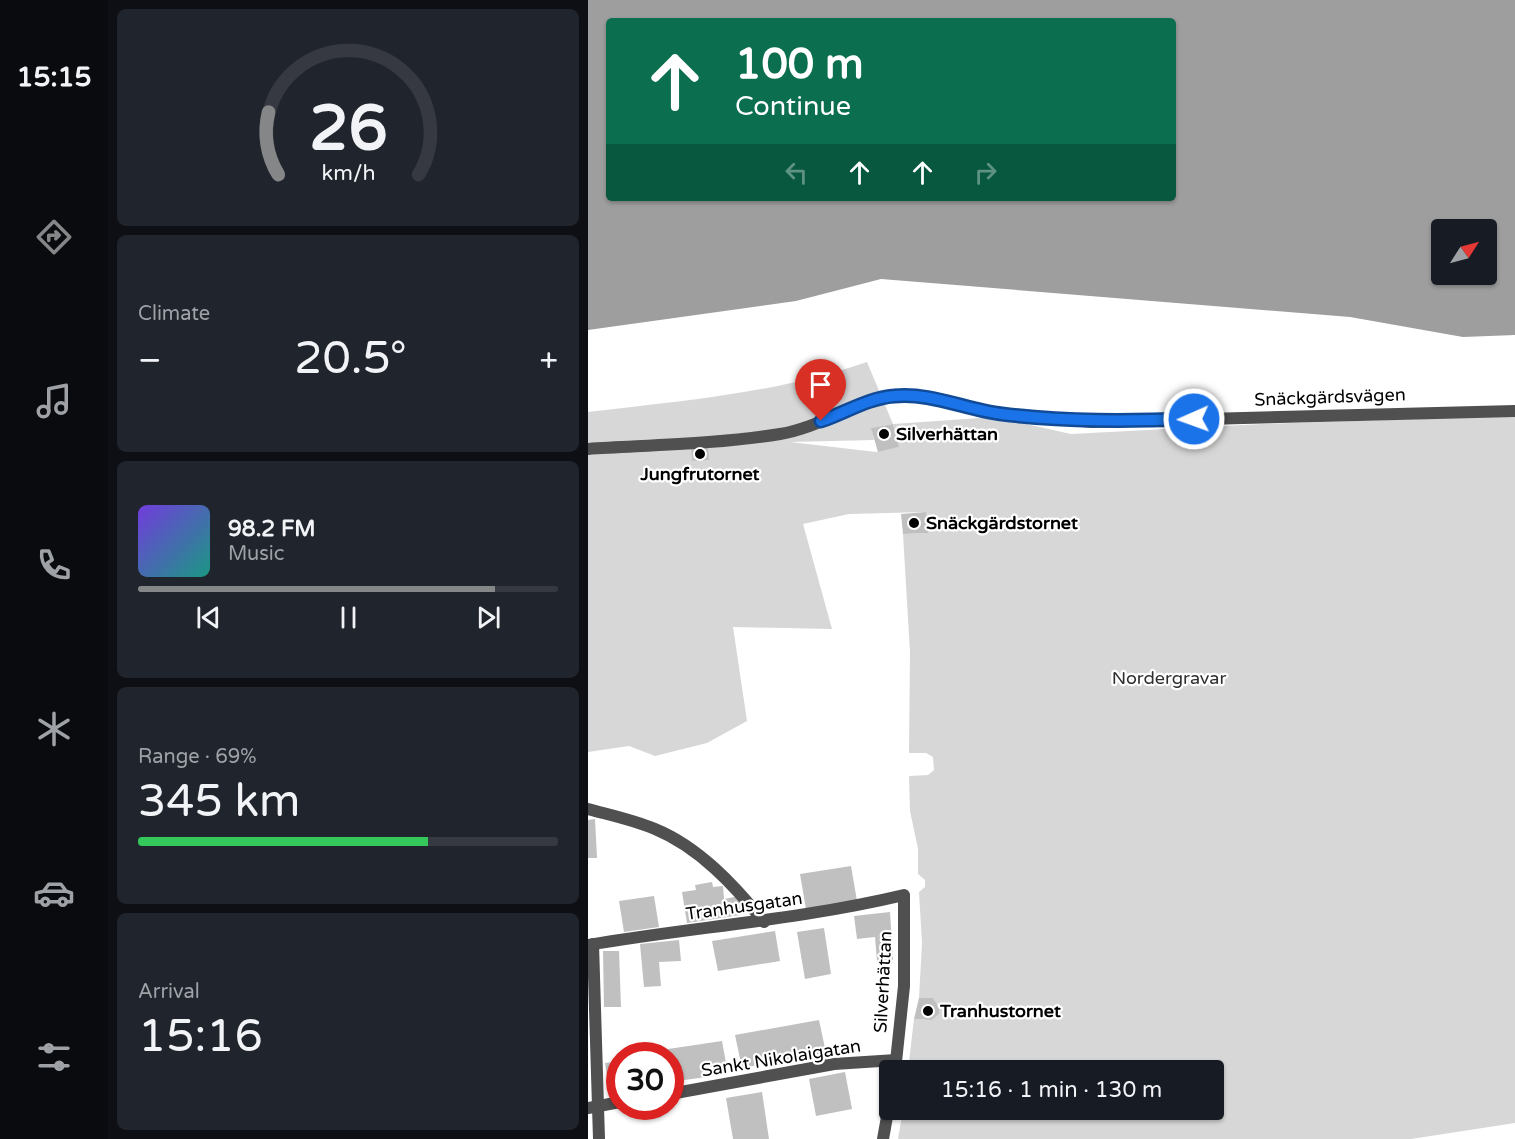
<!DOCTYPE html>
<html lang="en">
<head>
<meta charset="utf-8">
<style>
	body { margin:0; font-family:"Varela Round",sans-serif; background:#20242c; color:#f1f3f6; height:100vh; display:flex; flex-direction:column; font-size:22px; white-space:nowrap }
	* { box-sizing:border-box; margin:0 }
	p { font-size:20px; color:#9ea1a6 }
	.icon { flex:none; width:33px; height:33px; fill:none; stroke:currentColor; stroke-width:2; stroke-linecap:round; stroke-linejoin:round }
	.map { position:relative; flex:1; overflow:hidden }
	.panel { display:flex; flex-direction:column; gap:9px; padding:9px; background:#0d0f14; width:480px }
	.panel>* { flex:none }
	.hud { position:absolute; left:18px; top:18px; width:570px; height:183px; border-radius:6px; box-shadow:0 2px 4px #0004; background:#0b6e4f; color:#fff; overflow:hidden }
	.needle { width:39px; rotate:54deg }
	.tools { position:absolute; left:843px; top:219px; display:grid; gap:12px }
	.tools a { display:grid; place-items:center; width:66px; height:66px; border-radius:6px; background:#171b24; box-shadow:0 2px 4px #0004; font-size:30px }
	.speed { position:absolute; left:18px; top:1042px; display:flex; gap:12px; font-size:30px; font-weight:700; text-align:center }
	.speed>* { display:grid; place-content:center; width:78px; height:78px; border-radius:50%; background:#171b24; box-shadow:0 2px 4px #0004; line-height:1 }
	.speed .limit { border:9px solid #d22; background:#fff; color:#111 }
	.pin { position:absolute; display:grid; place-items:center; width:51px; height:51px; color:#fff; margin:-62px -26px; border-radius:50% 50% 50% 0; rotate:-45deg; box-shadow:0 0 6px #0007 }
	.pin .icon { rotate:45deg }
	.me { position:absolute; width:66px; margin:-33px; rotate:268deg; stroke-linejoin:round; filter:drop-shadow(0 0 4px #0008) }
	.turn { display:flex; align-items:center; gap:21px; height:126px; padding:0 30px; font-size:27px }
	.turn .icon { width:78px; height:78px; stroke-width:2.5 }
	.turn b { display:block; font-size:42px; line-height:51px }
	.lanes { display:flex; align-items:center; height:57px; padding:0 30px; background:#0003; justify-content:center; gap:30px; direction:ltr }
	.lanes .off { opacity:.35 }
	.big { font-size:45px; font-weight:600; line-height:1.1 }
	.panel .widget { flex:1; display:flex; flex-direction:column; justify-content:center; gap:9px; min-width:0; padding:0 21px; border-radius:9px; background:#20242c }
	.panel .dial { align-items:center; gap:0 }
	.dial svg { height:156px; overflow:visible; fill:none; stroke:#363941; stroke-width:7; stroke-linecap:round; text-anchor:middle }
	.dial text { fill:#f1f3f6; stroke:none }
	.song { display:flex; align-items:center; gap:18px }
	.cover { width:72px; height:72px; border-radius:9px; background:linear-gradient(135deg,hsl(260 70% 55%),hsl(170 70% 35%)) }
	.played { height:6px; border-radius:3px; background:linear-gradient(90deg,#858687 85%,#363941 85%) }
	.keys { display:flex; justify-content:space-around; direction:ltr }
	.heat { display:flex; justify-content:space-between; align-items:center; font-size:33px; direction:ltr }
	.charge { height:9px; border-radius:4px; background:linear-gradient(90deg,#34c759 69%,#363941 0) }
	.trip { position:absolute; left:291px; top:1060px; width:345px; height:60px; border-radius:6px; background:#171b24; box-shadow:0 2px 4px #0004; font-weight:600; line-height:60px; text-align:center }
	main { display:flex; flex:1; min-height:0 }
	.tab-bar { display:flex; flex-direction:column; width:108px; justify-content:space-around; align-items:center; background:#090b0e; color:#9ea1a6 }
	.tab-bar .icon { width:42px; height:42px }
	.tab-bar .active { color:#858687 }
	.tab-bar b { font-size:27px; color:#f1f3f6 }
	.map>svg:first-child { display:block }
	.green { fill:#d7d7d7; fill-rule:evenodd }
	.water { fill:#9e9e9e; fill-rule:evenodd }
	.building { fill:#c0c0c0 }
	.lines { fill:none; stroke-linecap:round; stroke-linejoin:round }
	.lane { stroke:#505050; stroke-width:12 }
	.street { stroke:#505050; stroke-width:12 }
	.route-casing { stroke:#114b97; stroke-width:15 }
	.route { stroke:#1a73e8; stroke-width:10 }
	.poi-dot { fill:#000; stroke:#fff; stroke-width:2 }
	.labels { text-anchor:middle; dominant-baseline:central; stroke-width:4.5; stroke-linejoin:round; paint-order:stroke }
	.street-label { font-size:18px; fill:#000; stroke:#fff }
	.poi-label { font-size:18px; font-weight:bold; fill:#000; stroke:#fff; text-anchor:start }
	.park-label { font-size:18px; fill:#2e2e2e; stroke:#fff }
</style>
</head>
<body>
<main>
<nav class="tab-bar">
<b>15:15</b>
<svg class="icon active" aria-label="directions" viewBox="0 0 24 24"><path d="M12 3l9 9-9 9-9-9zM9 14v-3h6M13 9l2 2-2 2"/></svg>
<svg class="icon" aria-label="music" viewBox="0 0 24 24"><path d="M9 18V5l10-2v13"/><circle cx="6" cy="18" r="3"/><circle cx="16" cy="16" r="3"/></svg>
<svg class="icon" aria-label="phone" viewBox="0 0 24 24"><path d="M5 4h4l2 5-3 2q2 4 5 5l2-3 5 2v4C11 20 4 13 5 4z"/></svg>
<svg class="icon" aria-label="climate" viewBox="0 0 24 24"><path d="M12 3v18M4 7l16 10M4 17L20 7"/></svg>
<svg class="icon" aria-label="car" viewBox="0 0 24 24"><path d="M5 17H2v-5l4-1 3-4h7l3 4 3 1v5h-3M9 17h6M6 11h13"/><circle cx="7" cy="17" r="2"/><circle cx="17" cy="17" r="2"/></svg>
<svg class="icon" aria-label="filters" viewBox="0 0 24 24"><path d="M4 7h16M4 17h16"/><circle cx="9" cy="7" r="2"/><circle cx="15" cy="17" r="2"/></svg>
</nav>
<section class="panel">
<div class="widget dial"><svg viewBox="0 0 100 80">
<path d="M14 69A42 42 0 1 1 86 69"/>
<path d="M14 69A42 42 0 0 1 9 37" stroke="#858687"/>
<text x="50" y="56" font-size="32" font-weight="700">26</text>
<text x="50" y="72" font-size="11">km/h</text>
</svg></div>
<div class="widget"><p>Climate</p>
<div class="heat"><a>−</a><b class="big">20.5°</b><a>+</a></div>
</div>
<div class="widget">
<div class="song"><i class="cover"></i><div><b>98.2 FM</b><p>Music</p></div></div>
<div class="played"></div>
<div class="keys"><svg class="icon" aria-label="previous" viewBox="0 0 24 24"><path d="M18 5L8 12l10 7zM5 5v14"/></svg><svg class="icon" aria-label="pause" viewBox="0 0 24 24"><path d="M8 5v14M16 5v14"/></svg><svg class="icon" aria-label="next" viewBox="0 0 24 24"><path d="M6 5l10 7-10 7zM19 5v14"/></svg></div>
</div>
<div class="widget"><p>Range · 69%</p><b class="big">345 km</b><div class="charge"></div></div>
<div class="widget"><p>Arrival</p><b class="big">15:16</b></div>
</section>
<div class="map">
<svg width="927" height="1139" viewBox="0 0 927 1139">
	<rect width="100%" height="100%" fill="#fff"/>
	<path class="green" d="M279 362 305 424 407 417 483 434 674 424 927 416V1123L823 1139H310L315 1110H626V1071H320L326 1019 344 1020 351 1014V1007L345 998H331L334 943 331 892 337 887V880L330 874V849L322 811 321 776 340 775 346 770 345 757 338 753H321L322 652 315 534 339 533 338 512 261 514 215 524 244 629 145 627 159 721 119 743 67 756 41 746 0 752V412C93 401 190 393 279 362ZM305 424 310 447 288 452 202 442 286 440 284 428Z"/>
	<path class="water" d="M0 0H927V335L875 337 762 317 293 279 208 301 0 330ZM21 21H585V198H21ZM854 230H898V274H854Z"/>
	<g class="building">
		<polygon points="305,424 311,447 290,452 283,428"/>
		<polygon points="120,447 121,460 104,461 103,449"/>
		<polygon points="338,512 340,533 315,534 313,514"/>
		<polygon points="7,819 9,858 0,858 0,820"/>
		<polygon points="263,866 269,901 218,909 212,874"/>
		<polygon points="124,882 125,887 135,886 136,899 151,896 153,915 99,923 94,892 108,890 107,885"/>
		<polygon points="66,896 71,927 36,932 31,901"/>
		<polygon points="302,912 305,960 289,961 287,937 269,939 266,916"/>
		<polygon points="236,928 243,974 217,979 209,932"/>
		<polygon points="187,931 192,961 130,971 124,941"/>
		<polygon points="91,940 93,961 71,962 73,986 56,987 52,944"/>
		<polygon points="15,951 31,951 33,1007 16,1007"/>
		<polygon points="331,998 345,998 351,1007 351,1014 344,1020 326,1019"/>
		<polygon points="231,1020 238,1053 154,1068 147,1035"/>
		<polygon points="134,1041 140,1074 82,1082 82,1056 61,1056 60,1052"/>
		<polygon points="32,1061 32,1091 22,1093 17,1063"/>
		<polygon points="257,1072 264,1109 228,1116 221,1079"/>
		<polygon points="174,1092 181,1139 145,1139 138,1098"/>
	</g>
	<g class="lines">
		<path class="lane" d="M0 449C64 445 129 444 192 434 233 427 268 401 309 395"/>
		<g class="street">
			<polyline points="309,395 332,397 413,414 504,422 927,411"/>
			<path d="M0 809C22 815 46 820 67 829 111 847 147 886 176 922"/>
			<polyline points="5,944 11,1139"/>
			<path d="M0 945C105 927 211 920 316 895V986L307 1071"/>
			<polyline points="82,1094 246,1064 308,1060"/>
			<polyline points="0,1108 32,1102"/>
			<polyline points="295,1139 302,1100"/>
		</g>
	</g>
	<g class="lines">
		<g class="route-casing">
			<path id="route" d="M233 421C257 413 280 398 306 396 342 392 379 410 414 414 478 422 541 421 606 419"/>
		</g>
		<use href="#route" class="route"/>
	</g>
	<g class="poi-dot">
		<circle cx="296" cy="434" r="6"/>
		<circle cx="112" cy="454" r="6"/>
		<circle cx="326" cy="523" r="6"/>
		<circle cx="340" cy="1011" r="6"/>
	</g>
	<g class="labels">
		<g class="street-label">
			<text transform="translate(742 397) rotate(-2)">Snäckgärdsvägen</text>
			<text transform="translate(156 906) rotate(-8)">Tranhusgatan</text>
			<text transform="translate(295 982) rotate(-87)">Silverhättan</text>
			<text transform="translate(193 1058) rotate(-9)">Sankt Nikolaigatan</text>
		</g>
		<g class="poi-label">
			<text x="308" y="434">Silverhättan</text>
			<text x="112" y="474" text-anchor="middle">Jungfrutornet</text>
			<text x="338" y="523">Snäckgärdstornet</text>
			<text x="352" y="1011">Tranhustornet</text>
		</g>
		<g class="park-label">
			<text x="581" y="678">Nordergravar</text>
		</g>
	</g>
</svg>
<div class="tools">
<a><svg class="needle" viewBox="-14 -14 28 28"><path d="M0-13l5 13h-10z" fill="#e53935"/><path d="M0 13l5-13h-10z" fill="#9ea1a6"/></svg></a>
</div>
<div class="speed"><div class="limit">30</div></div>
<div class="pin" style="left:233px;top:421px;background:#d93025"><svg class="icon" aria-label="arrive" viewBox="0 0 24 24"><path d="M6 21V4h12l-3 4 3 4H6"/></svg></div>
<svg class="me" style="left:606px;top:419px" viewBox="-20 -20 40 40"><circle r="17" fill="#1a73e8" stroke="#fff" stroke-width="3"/><path d="M0-11L8 9 0 5-8 9z" fill="#fff"/></svg>
<div class="trip">15:16 · 1 min · 130 m</div>
<div class="hud">
<div class="turn"><svg class="icon" aria-label="ahead" viewBox="0 0 24 24"><path d="M12 20V5M6 11l6-6 6 6"/></svg><div><b>100 m</b>Continue</div></div>
<div class="lanes"><svg class="icon off" aria-label="left" viewBox="0 0 24 24"><path d="M17 20v-9H6M10 6l-5 5 5 5"/></svg><svg class="icon" aria-label="ahead" viewBox="0 0 24 24"><path d="M12 20V5M6 11l6-6 6 6"/></svg><svg class="icon" aria-label="ahead" viewBox="0 0 24 24"><path d="M12 20V5M6 11l6-6 6 6"/></svg><svg class="icon off" aria-label="right" viewBox="0 0 24 24"><path d="M7 20v-9h11M14 6l5 5-5 5"/></svg></div>
</div>
</div>
</main>
</body>
</html>
